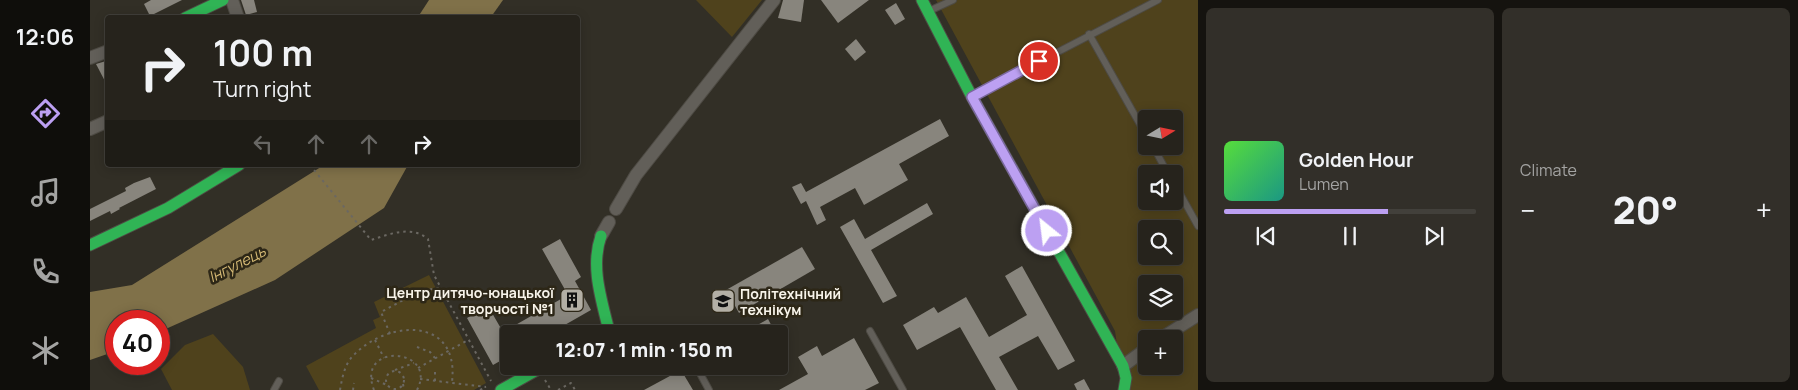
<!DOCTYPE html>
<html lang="en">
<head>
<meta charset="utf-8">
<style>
	body { margin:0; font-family:Manrope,sans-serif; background:#322f29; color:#f1f3f6; height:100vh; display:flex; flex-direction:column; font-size:19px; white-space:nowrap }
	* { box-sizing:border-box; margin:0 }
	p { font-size:16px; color:#a4a4a3 }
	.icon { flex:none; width:28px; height:28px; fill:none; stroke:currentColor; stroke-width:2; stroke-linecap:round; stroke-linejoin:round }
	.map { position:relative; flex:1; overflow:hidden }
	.drawer { display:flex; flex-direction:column; gap:8px; padding:8px; background:#15130f; width:600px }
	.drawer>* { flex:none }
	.banner { position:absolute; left:15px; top:15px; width:475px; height:152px; border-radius:5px; box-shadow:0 2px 12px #0003,0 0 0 1px #42403b; background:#26231c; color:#f1f3f6; overflow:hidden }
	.needle { width:32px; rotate:80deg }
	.controls { position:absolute; left:1048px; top:110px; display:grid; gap:10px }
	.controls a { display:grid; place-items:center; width:45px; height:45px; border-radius:5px; background:#26231c; box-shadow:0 2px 12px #0003,0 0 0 1px #42403b; font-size:25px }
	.speed { position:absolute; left:15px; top:310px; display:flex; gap:10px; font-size:25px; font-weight:700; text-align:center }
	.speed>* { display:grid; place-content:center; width:65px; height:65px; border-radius:50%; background:#26231c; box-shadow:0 2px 12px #0003,0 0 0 1px #42403b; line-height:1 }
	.speed .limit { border:8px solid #d22; background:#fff; color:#111 }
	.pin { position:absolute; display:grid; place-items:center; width:42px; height:42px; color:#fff; margin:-21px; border:2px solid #fff; border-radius:50%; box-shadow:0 1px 5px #0007 }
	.me { position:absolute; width:55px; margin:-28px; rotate:331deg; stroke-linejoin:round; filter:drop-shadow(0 0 4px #0008) }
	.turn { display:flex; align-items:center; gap:18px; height:105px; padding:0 25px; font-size:22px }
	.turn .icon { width:65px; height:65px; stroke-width:2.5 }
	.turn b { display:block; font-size:35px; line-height:42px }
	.lanes { display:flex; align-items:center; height:48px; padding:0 25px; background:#0003; justify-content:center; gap:25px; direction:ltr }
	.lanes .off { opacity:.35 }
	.big { font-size:38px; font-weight:800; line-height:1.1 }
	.drawer .widget { flex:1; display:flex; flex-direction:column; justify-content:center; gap:8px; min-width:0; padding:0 18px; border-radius:8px; background:#322f29 }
	.song { display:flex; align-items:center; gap:15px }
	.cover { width:60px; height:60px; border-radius:8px; background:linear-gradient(135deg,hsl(110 70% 55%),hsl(170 70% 35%)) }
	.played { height:5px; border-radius:2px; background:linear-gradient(90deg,#bca0f2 65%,#42403b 65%) }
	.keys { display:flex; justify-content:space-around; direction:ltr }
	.heat { display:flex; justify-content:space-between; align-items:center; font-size:28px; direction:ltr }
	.drawer .tiles { flex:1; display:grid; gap:8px; grid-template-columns:repeat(2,1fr) }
	.trip { position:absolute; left:410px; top:325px; width:288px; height:50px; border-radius:5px; background:#26231c; box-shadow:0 2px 12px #0003,0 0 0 1px #42403b; font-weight:800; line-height:50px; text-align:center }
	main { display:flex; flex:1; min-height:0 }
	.dock { display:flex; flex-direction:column; width:90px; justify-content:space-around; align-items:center; background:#0f0e0b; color:#a4a4a3 }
	.dock .icon { width:35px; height:35px }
	.dock .on { color:#bca0f2 }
	.dock b { font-size:22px; color:#f1f3f6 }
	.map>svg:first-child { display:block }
	.green { fill:#4f421c; fill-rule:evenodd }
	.water { fill:#807149 }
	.building { fill:#88857d }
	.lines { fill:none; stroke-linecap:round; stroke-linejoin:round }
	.lane-casing { stroke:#4e4b44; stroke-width:8 }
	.street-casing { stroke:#4e4b44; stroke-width:14 }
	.fast-casing { stroke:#4e4b44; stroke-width:13 }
	.path { stroke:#6b6862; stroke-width:2; stroke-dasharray:2.5 4; stroke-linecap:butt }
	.lane { stroke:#625f59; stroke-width:6 }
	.street { stroke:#625f59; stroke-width:12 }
	.fast { stroke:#30b455; stroke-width:11 }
	.route-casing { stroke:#7a689d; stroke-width:12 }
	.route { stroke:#bca0f2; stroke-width:9 }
	.labels { text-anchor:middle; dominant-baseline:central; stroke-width:5; stroke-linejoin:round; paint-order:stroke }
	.poi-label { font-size:14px; font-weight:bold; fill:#f8f4ea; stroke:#2d2717; text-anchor:end }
	.water-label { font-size:15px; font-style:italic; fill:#d7bb76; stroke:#2d2717 }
</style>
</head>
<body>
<main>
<nav class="dock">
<b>12:06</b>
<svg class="icon on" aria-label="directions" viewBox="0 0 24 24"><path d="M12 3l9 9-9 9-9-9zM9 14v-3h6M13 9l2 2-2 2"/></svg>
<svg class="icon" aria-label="music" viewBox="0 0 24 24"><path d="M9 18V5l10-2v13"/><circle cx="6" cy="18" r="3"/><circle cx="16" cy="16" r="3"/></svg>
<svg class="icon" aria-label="phone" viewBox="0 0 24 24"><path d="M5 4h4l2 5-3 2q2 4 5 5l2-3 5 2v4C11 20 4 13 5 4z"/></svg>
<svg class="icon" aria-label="climate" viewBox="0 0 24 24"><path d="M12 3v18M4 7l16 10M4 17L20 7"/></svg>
</nav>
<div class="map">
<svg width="1108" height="390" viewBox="0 0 1108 390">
	<rect width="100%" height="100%" fill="#322f26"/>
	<g class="green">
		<polygon points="606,0 672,0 642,37"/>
		<path d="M846 0H1108V390H1028L1032 379 1025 331ZM1056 119H1084V146H1056ZM1056 174H1084V201H1056ZM1056 229H1084V256H1056ZM1056 284H1084V311H1056ZM1056 339H1084V366H1056Z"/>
		<polygon points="339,275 396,383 384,390 229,390 216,366 286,328 283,320 290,317 284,302"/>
		<polygon points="123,334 153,367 160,390 82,390 71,369 95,345"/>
	</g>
	<g class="water">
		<polygon points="339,0 413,0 401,17 328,17"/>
		<polygon points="234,165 318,165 294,208 185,280 69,332 69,321 26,321 26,351 0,360 0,292 42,285"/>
	</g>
	<g class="building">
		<polygon points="61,0 92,0 60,16 54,4"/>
		<polygon points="151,0 164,0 167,12 156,15"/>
		<polygon points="693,0 714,0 711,22 688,18"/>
		<polygon points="731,0 779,0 748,23"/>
		<polygon points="806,3 815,19 805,25 795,10"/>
		<polygon points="766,39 776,52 765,61 755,49"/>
		<polygon points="16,61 18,64 18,87 6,64"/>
		<polygon points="850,119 859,136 809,164 818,180 774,205 765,188 730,207 736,220 727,225 716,201 711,204 702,187 711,183 716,192"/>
		<polygon points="60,177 66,189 29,208 30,209 21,214 20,211 0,221 0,209 36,191 35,188 44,183"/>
		<polygon points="837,203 843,214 781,250 807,296 793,303 750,227 764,219 775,239"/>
		<polygon points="470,239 491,277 485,281 501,310 459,334 419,334 419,356 403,365 377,318 398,306 413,332 478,295 452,249"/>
		<polygon points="712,247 725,269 649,313 636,290"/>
		<polygon points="932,266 985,361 968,370 948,336 909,357 928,390 906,390 870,327 827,350 813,325 844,307 848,313 876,297 899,337 937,315 915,276"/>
		<polygon points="678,319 686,334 652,334"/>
		<polygon points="764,338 789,383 775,390 689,390 718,374 708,357 727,346 732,356"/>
		<polygon points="591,370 603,390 554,390"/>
		<polygon points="994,379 1000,390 987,390 984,384"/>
	</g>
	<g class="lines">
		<g class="lane-casing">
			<g id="lane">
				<polyline points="839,11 863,0"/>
				<polyline points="999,34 1056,135"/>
				<polyline points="883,96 1068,0"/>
				<polyline points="1063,146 1078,174"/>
				<polyline points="1084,183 1108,226"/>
				<polyline points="780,331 813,390"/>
				<polyline points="606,366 619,390"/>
				<polyline points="184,390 189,381"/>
			</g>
		</g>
		<g class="street-casing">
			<g id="street">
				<polyline points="142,0 148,18"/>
				<polyline points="0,58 18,51"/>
				<polyline points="0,129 18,121"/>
				<polyline points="526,209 546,175 684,0"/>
				<polyline points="511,236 519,222"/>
				<polyline points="1070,339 1108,315"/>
				<polyline points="1033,366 1056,349"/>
			</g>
		</g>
		<g class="fast-casing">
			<g id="fast">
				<polyline points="832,0 882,97 1033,366 1036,378 1034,390"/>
				<polyline points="95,18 133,0"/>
				<path d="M511 236C500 267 512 301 519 331L513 334"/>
				<polyline points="0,245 78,208 149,165"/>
				<polyline points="411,390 454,366"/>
			</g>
		</g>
		<g class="path">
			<path d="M220 165 281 240C300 234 321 225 338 239L344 275 401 381"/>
			<polyline points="300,334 291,312 330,291 349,288"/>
			<polyline points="285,340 294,358"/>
			<polyline points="327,347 340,352 345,358"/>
			<polyline points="328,368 378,340"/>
			<polyline points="305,370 324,363"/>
			<circle cx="305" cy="380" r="9"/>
			<polyline points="345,372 345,381"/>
			<polyline points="281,378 297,385"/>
			<polyline points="330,379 396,387"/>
			<polyline points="455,380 461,390"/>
			<polyline points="313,384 314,390"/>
			<path d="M250 390C252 379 254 367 261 358 294 320 370 314 362 382"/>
			<polyline points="263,390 264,383"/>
			<path d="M284 390C265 341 349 348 327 390"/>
			<polyline points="390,390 396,387"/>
			<polyline points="468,390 481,383 485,390"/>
		</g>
		<use href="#lane" class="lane"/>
		<use href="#street" class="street"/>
		<use href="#fast" class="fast"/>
	</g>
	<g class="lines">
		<g class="route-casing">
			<polyline id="route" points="949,61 882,97 957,231"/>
		</g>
		<use href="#route" class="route"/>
	</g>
	<defs>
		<g id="building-square" transform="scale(1.25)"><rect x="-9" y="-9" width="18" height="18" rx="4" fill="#b3afa5" stroke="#2d2717"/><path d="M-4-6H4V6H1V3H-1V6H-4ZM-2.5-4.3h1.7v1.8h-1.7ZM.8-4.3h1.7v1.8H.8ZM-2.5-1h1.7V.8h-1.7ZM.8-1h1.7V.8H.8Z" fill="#111"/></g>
		<g id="university-square" transform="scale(1.25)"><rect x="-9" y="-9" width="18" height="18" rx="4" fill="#b3afa5" stroke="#2d2717"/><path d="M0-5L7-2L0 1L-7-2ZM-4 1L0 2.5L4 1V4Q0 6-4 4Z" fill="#111"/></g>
	</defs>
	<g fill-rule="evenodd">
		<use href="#building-square" x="482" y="300"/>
		<use href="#university-square" x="633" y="301"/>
	</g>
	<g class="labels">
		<g class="poi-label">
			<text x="464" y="292">Центр дитячо-юнацької<tspan x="464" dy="16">творчості №1</tspan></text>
			<text x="650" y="293" text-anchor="start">Політехнічний<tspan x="650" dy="16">технікум</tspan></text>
		</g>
		<g class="water-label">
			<text transform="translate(147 264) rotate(-27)">Інгулець</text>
		</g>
	</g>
</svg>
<div class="controls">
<a><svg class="needle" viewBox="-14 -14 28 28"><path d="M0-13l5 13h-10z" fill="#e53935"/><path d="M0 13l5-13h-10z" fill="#a4a4a3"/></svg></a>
<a><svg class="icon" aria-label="sound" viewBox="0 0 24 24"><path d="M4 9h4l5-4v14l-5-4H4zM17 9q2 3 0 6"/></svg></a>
<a><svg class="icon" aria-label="search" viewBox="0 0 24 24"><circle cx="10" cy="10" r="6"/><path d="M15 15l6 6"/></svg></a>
<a><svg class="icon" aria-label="layers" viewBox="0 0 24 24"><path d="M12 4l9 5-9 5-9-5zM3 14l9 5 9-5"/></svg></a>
<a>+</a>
</div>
<div class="speed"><div class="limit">40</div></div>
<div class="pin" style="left:949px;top:61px;background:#d93025"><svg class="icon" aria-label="arrive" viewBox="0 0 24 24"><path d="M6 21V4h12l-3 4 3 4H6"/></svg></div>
<svg class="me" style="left:957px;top:231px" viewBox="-20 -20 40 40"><circle r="17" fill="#bca0f2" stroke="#fff" stroke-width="3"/><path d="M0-11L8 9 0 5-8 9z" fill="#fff"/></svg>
<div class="trip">12:07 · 1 min · 150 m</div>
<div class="banner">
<div class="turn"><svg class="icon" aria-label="right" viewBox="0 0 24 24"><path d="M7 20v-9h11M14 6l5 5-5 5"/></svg><div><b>100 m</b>Turn right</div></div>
<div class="lanes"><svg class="icon off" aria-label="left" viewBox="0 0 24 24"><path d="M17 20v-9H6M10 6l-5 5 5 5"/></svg><svg class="icon off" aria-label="ahead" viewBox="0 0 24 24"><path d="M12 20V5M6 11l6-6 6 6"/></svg><svg class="icon off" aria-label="ahead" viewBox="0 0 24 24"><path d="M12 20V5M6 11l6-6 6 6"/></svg><svg class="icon" aria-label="right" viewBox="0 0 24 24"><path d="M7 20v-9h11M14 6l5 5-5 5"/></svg></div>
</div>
</div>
<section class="drawer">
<div class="tiles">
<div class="widget">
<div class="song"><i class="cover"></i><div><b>Golden Hour</b><p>Lumen</p></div></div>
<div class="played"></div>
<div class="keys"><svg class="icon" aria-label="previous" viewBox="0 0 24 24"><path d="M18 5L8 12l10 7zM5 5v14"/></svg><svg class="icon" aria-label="pause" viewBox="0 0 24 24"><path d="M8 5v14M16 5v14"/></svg><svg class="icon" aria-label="next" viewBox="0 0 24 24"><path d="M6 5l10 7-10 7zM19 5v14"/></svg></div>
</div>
<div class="widget"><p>Climate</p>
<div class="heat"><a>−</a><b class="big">20°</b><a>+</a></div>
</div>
</div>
</section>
</main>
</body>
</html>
